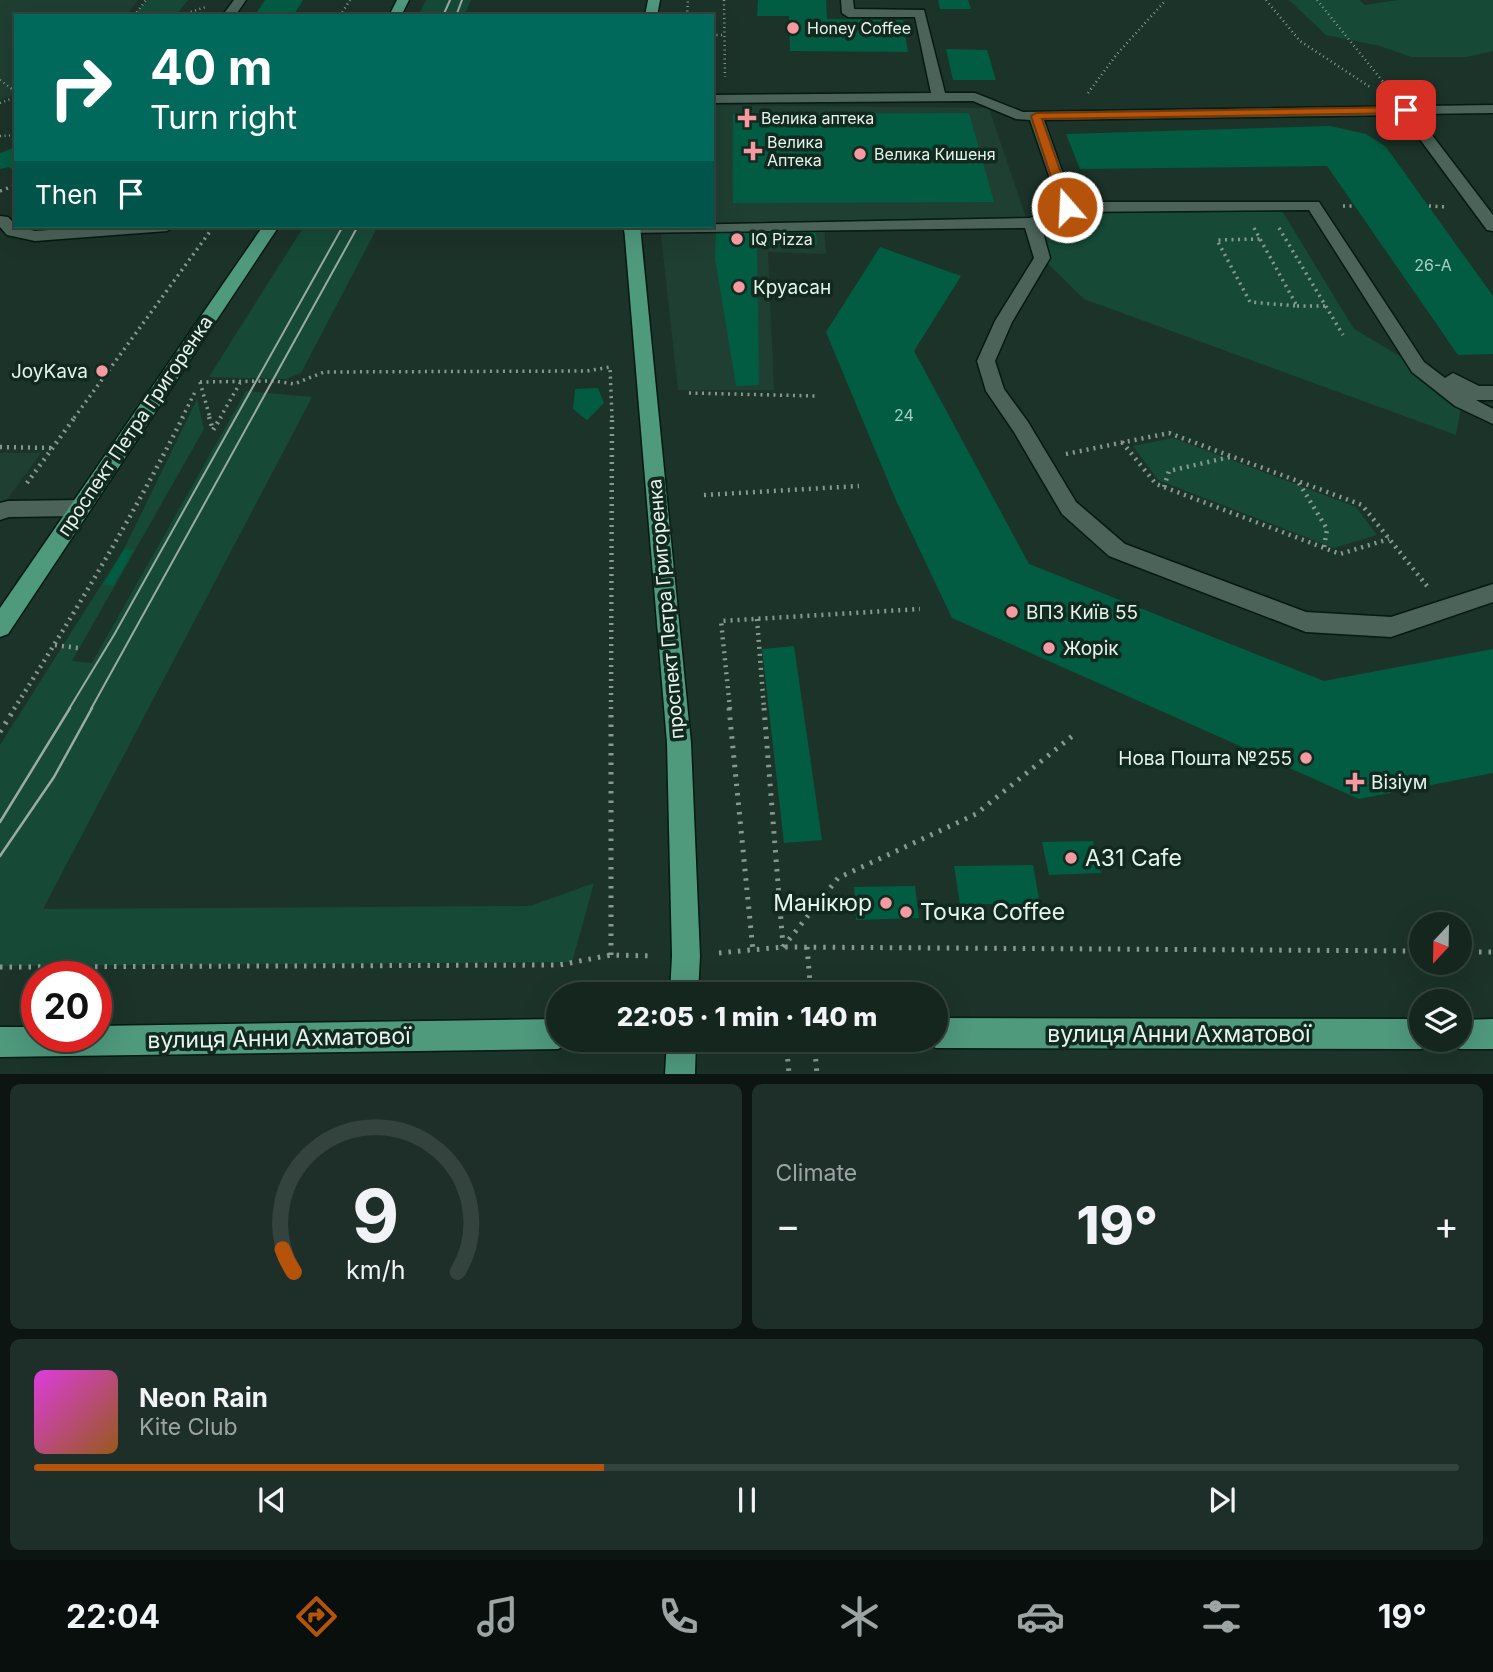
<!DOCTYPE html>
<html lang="en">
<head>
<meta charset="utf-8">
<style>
	body { margin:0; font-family:Inter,sans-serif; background:#1e2e28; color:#f1f3f6; height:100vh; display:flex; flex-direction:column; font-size:26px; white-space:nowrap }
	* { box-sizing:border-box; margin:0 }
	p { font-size:23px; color:#9da5a4 }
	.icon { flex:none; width:38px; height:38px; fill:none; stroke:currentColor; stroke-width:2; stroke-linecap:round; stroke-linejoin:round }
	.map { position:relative; height:1074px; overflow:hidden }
	.panel { display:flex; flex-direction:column; gap:10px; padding:10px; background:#0c1511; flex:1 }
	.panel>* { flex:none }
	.hud { position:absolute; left:14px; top:14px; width:700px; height:214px; border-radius:0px; box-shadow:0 7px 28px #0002,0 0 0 2px #34433d; background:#00695c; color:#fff; overflow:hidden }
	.needle { width:46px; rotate:202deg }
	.buttons { position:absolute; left:1409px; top:912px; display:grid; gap:14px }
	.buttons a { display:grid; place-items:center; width:63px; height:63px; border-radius:50%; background:#15261f; box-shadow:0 7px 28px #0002,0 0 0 2px #34433d; font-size:35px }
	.speed { position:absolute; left:21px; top:961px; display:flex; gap:14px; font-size:35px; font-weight:700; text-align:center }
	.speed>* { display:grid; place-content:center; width:91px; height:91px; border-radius:50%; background:#15261f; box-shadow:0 7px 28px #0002,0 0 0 2px #34433d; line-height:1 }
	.speed .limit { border:10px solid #d22; background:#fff; color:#111 }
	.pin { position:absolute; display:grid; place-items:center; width:60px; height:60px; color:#fff; margin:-30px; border-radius:14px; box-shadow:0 4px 10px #0006 }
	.me { position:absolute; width:77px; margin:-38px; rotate:341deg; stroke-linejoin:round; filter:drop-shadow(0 0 5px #0008) }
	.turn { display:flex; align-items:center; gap:24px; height:147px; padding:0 21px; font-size:32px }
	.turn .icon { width:91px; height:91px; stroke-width:2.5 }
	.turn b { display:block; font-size:49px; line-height:60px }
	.then { display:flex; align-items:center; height:66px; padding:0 21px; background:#0003; gap:14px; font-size:26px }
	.big { font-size:52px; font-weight:800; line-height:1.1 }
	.panel .tile { flex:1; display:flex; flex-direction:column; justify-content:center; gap:10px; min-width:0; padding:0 24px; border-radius:10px; background:#1e2e28 }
	.panel .dial { align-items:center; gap:0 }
	.dial svg { height:182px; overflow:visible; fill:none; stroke:#34433d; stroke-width:7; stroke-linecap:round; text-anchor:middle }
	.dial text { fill:#f1f3f6; stroke:none }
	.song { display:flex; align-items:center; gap:21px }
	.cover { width:84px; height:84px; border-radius:10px; background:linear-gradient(135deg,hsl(300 70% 55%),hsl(30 70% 35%)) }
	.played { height:7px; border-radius:4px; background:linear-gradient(90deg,#b45309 40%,#34433d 40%) }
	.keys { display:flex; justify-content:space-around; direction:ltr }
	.heat { display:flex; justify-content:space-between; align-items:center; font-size:38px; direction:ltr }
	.panel .tiles { flex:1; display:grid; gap:10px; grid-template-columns:1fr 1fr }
	.tile:last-child { grid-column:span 2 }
	.trip { position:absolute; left:546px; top:982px; width:402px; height:70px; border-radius:35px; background:#15261f; box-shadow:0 7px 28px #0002,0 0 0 2px #34433d; font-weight:800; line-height:70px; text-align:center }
	.tab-bar { display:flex; height:112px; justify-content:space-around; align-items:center; background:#080f0c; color:#9da5a4 }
	.tab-bar .icon { width:49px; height:49px }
	.tab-bar .current { color:#b45309 }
	.tab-bar b { font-size:32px; color:#f1f3f6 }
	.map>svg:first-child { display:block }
	.built { fill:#1f3f32 }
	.green { fill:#164a37 }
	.building { fill:#025c42 }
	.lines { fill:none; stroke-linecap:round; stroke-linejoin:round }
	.minor-casing { stroke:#041a12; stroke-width:3 }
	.major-casing { stroke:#041a12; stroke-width:3 }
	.path-far3 { stroke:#879991; stroke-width:2.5; stroke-dasharray:1 3.5; stroke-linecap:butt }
	.path-far2 { stroke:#879991; stroke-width:3.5; stroke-dasharray:2 4.5; stroke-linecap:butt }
	.path-far1 { stroke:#879991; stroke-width:4.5; stroke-dasharray:2 5; stroke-linecap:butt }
	.path { stroke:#879991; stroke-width:5; stroke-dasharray:2.5 7; stroke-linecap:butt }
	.minor { fill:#4b6358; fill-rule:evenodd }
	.major { fill:#4f997d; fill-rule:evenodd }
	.tram-far1 { stroke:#9aaba4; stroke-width:2 }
	.tram { stroke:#9aaba4; stroke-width:2.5 }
	.route { fill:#b45309; stroke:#753606; stroke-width:2 }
	.poi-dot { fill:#f49aa0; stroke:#122920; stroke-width:2.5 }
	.labels { text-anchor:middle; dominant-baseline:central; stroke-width:7; stroke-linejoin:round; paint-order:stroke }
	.far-poi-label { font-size:16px; fill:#e6f4ee; stroke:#122920; text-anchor:start }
	.number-label { font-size:16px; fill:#adcec3 }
	.poi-label { font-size:19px; fill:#e6f4ee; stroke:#122920; text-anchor:start }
	.street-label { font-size:19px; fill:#e6f4ee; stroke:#122920 }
	.near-poi-label { font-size:23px; fill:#e6f4ee; stroke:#122920; text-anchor:start }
	.near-street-label { font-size:23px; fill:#e6f4ee; stroke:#122920 }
</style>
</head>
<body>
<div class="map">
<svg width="1493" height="1074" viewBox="0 0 1493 1074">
	<rect width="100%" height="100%" fill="#1c3329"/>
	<g class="built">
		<polygon points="0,0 138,0 126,16 16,16 16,94 0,100"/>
		<polygon points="712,105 989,108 1026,218 824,221 826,254 768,252 774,390 678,390 660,226 712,226"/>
		<polygon points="0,453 41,453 0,509"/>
	</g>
	<g class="green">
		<polygon points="147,0 188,0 175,16 133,16"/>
		<polygon points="426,0 471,0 464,16 418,16"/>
		<polygon points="1289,0 1359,0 1365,5 1398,0 1493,0 1493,51 1466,57 1411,57 1380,46 1326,35"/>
		<polygon points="1279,206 1354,329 1418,367 1462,401 1456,435 1084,299 1042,258 1032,223 1067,207"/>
		<polygon points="304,226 378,226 301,373 286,379 209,377"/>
		<polygon points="246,391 312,397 43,909 530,906 594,883 572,962 0,966 0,745 124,549 197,399 204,429 72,661 92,663"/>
		<polygon points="1173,438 1356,507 1377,535 1334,548 1158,480 1133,446"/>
	</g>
	<g class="building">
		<polygon points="265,0 303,0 293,16 254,16"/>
		<polygon points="758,0 826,0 827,19 903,20 908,52 790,51 789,16 757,16"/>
		<polygon points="938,0 968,0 971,9 940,9"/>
		<polygon points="946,49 987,50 996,80 953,80"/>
		<polygon points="969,113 994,202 733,203 733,114"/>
		<polygon points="1330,126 1366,134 1386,147 1493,296 1493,354 1458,355 1327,166 1080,169 1066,134"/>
		<polygon points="16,147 16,172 9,167 0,169 0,153"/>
		<polygon points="816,231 817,245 757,245 759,385 736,386 715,259 716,232"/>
		<polygon points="880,247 961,276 914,351 1029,564 1324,681 1493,649 1493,773 1359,799 952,618 895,498 826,332"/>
		<polygon points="598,388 604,403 587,420 573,409 575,389"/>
		<polygon points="124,549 134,550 113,586 103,585"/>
		<polygon points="794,646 822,840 784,843 762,649"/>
		<polygon points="1093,841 1101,873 1049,875 1042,842"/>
		<polygon points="1033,865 1040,904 960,904 954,866"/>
		<polygon points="915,886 919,918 856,920 854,887"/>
	</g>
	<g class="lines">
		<g class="minor-casing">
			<g id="minor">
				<polygon points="234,0 246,0 235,16 222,16"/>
				<polygon points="841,0 853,0 854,9 924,10 945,93 975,93 1023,112 1493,105 1493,113 1416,114 1493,215 1493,231 1487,230 1402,115 1044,120 1073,202 1319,202 1424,362 1445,378 1453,373 1479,386 1493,386 1493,400 1476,400 1493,409 1493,424 1455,406 1412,372 1309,210 1070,212 1041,225 1050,258 1012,322 995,361 1004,389 1028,422 1076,502 1125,544 1306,612 1391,617 1493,584 1493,602 1391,637 1306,632 1109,556 1062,514 1014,432 986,391 977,361 995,321 1034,258 1025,228 625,233 623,229 625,226 1030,218 1059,205 1030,120 1016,119 973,101 712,103 712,95 931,93 915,17 848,17 842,13"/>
				<polygon points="0,216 8,217 18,227 35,231 104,226 175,226 167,231 35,241 7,235 0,227"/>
				<polygon points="79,500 86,502 89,508 86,514 79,516 9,517 0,520 0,503 8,501"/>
			</g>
		</g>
		<g class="major-casing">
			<g id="major">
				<polygon points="397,0 409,0 401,16 389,16"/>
				<polygon points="648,0 660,0 657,16 645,16"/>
				<polygon points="263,226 279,226 8,634 0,637 0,608"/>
				<polygon points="624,226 640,226 691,743 700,956 698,994 670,994 672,956 667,743"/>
				<polygon points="936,1018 1421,1019 1421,1040 1433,1040 1431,1044 1421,1049 936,1048 926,1043 924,1040 936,1040"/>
				<polygon points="558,1019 558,1040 570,1040 568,1044 558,1049 0,1057 0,1027 37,1027 37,1036 96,1036 96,1026"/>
				<polygon points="1493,1019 1493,1049 1460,1049 1450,1044 1448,1040 1460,1040 1460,1020"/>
				<polygon points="667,1040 696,1040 695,1074 665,1074"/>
			</g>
		</g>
		<g class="path-far3">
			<polyline points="724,0 725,77"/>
			<polyline points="1266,0 1300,41 1370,87"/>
			<polyline points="1317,0 1388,88"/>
			<polyline points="134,16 146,0"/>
			<polyline points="178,16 206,7"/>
			<polyline points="340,16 350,0"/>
			<polyline points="687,16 688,0"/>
			<polyline points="712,35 725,35"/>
			<polyline points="0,80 16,92"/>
			<polyline points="1088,93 1117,54 1166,0"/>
			<polyline points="0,103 16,97"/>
			<polyline points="0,136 16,135"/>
			<polyline points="13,186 16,185"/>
		</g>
		<g class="path-far2">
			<polyline points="0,191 16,185"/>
			<polyline points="1343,206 1355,206"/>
			<polyline points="1429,206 1447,207"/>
			<polyline points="1254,228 1297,306 1250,302 1217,240 1260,239"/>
			<polyline points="1279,228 1343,335"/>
			<polyline points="1297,306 1326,306"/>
			<polyline points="200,382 274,381 294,384 324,372 587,371 610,367 612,418"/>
			<polyline points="200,382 210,418"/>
			<polyline points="689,393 816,396"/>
			<polyline points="74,418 214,226"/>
			<polyline points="182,418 196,390"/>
			<polyline points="220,418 240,383"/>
		</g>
		<g class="path-far1">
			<polyline points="209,417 213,430 221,417"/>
			<polyline points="1122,442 1156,484 1340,554 1389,539"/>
			<polyline points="0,447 51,448"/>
			<polyline points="1066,454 1169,433 1362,505 1427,586"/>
			<polyline points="27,483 75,417"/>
			<polyline points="1299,483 1327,529 1324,548"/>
			<polyline points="1164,487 1169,471 1230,457"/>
			<polyline points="704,495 859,486"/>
			<polyline points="757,619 764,709"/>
			<polyline points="55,645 78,648"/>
			<path d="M14 709C74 614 132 518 183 417"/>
			<polyline points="611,709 612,417"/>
			<polyline points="730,709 721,621 920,609"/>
		</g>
		<g class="path">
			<polyline points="729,708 753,951"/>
			<polyline points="764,708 783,946"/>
			<polyline points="0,732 15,708"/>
			<polyline points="783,947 838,878 976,814 1076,733"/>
			<polyline points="807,947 811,994"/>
			<polyline points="1460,952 1493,952"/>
			<polyline points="719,953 783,947 1421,951"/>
			<polyline points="611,955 611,708"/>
			<polyline points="0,967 559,965 611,955 654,956"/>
			<polyline points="786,1040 789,1074"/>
			<polyline points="814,1040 817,1074"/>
		</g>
		<use href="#minor" class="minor"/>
		<use href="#major" class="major"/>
		<g class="tram-far1">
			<polyline points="443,16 450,0"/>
			<polyline points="456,16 462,0"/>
			<polyline points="69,709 114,635 343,226"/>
			<polyline points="91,709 358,226"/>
		</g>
		<g class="tram">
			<polyline points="0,822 70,708"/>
			<polyline points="0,856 54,777 92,708"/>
		</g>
	</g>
	<polygon class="route" points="1406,107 1410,108 1410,113 1042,119 1073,207 1067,211 1061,207 1031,116 1036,113"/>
	<g class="poi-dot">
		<circle cx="793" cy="28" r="7"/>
		<path d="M743.5 107.5h7v7h7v7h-7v7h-7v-7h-7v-7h7z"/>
		<path d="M749.5 140.5h7v7h7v7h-7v7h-7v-7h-7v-7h7z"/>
		<circle cx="860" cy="154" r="7"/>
		<circle cx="737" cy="239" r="7"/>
		<circle cx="739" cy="287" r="7"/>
		<circle cx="102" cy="371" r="7"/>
		<circle cx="1012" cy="612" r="7"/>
		<circle cx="1049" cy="648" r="7"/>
		<circle cx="1306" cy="758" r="7"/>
		<path d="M1351.5 771.5h7v7h7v7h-7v7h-7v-7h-7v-7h7z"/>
		<circle cx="1071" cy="858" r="7"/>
		<circle cx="886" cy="903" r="7"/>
		<circle cx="906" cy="912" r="7"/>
	</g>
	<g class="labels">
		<g class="far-poi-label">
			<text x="807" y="28">Honey Coffee</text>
			<text x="761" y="118">Велика аптека</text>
			<text x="767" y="142">Велика<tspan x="767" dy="18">Аптека</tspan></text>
			<text x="874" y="154">Велика Кишеня</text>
			<text x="751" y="239">IQ Pizza</text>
		</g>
		<g class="number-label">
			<text x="1433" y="265">26-А</text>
			<text x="904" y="415">24</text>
		</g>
		<g class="poi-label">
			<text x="753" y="287">Круасан</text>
			<text x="88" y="371" text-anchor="end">JoyKava</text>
			<text x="1026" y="612">ВПЗ Київ 55</text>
			<text x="1063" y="648">Жорік</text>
			<text x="1292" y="758" text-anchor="end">Нова Пошта №255</text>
			<text x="1371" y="782">Візіум</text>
		</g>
		<g class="street-label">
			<text transform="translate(135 426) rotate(-56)">проспект Петра Григоренка</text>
			<text transform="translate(666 609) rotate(-95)">проспект Петра Григоренка</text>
		</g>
		<g class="near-poi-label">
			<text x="1085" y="858">A31 Cafe</text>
			<text x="872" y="903" text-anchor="end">Манікюр</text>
			<text x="920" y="912">Точка Coffee</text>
		</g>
		<g class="near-street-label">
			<text x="1179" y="1034">вулиця Анни Ахматової</text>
			<text transform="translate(279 1038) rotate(-1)">вулиця Анни Ахматової</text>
		</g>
	</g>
</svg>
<div class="buttons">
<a><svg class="needle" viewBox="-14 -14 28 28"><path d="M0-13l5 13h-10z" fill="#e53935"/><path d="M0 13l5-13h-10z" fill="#9da5a4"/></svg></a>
<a><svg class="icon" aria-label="layers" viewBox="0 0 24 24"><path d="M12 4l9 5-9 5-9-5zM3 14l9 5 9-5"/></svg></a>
</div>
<div class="speed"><div class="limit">20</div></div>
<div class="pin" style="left:1406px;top:110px;background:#d93025"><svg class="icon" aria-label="arrive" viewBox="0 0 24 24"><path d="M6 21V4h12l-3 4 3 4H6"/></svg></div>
<svg class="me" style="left:1067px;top:207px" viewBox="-20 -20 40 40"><circle r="17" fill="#b45309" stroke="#fff" stroke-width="3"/><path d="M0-11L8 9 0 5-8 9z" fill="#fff"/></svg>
<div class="trip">22:05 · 1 min · 140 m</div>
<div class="hud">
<div class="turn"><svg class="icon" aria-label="right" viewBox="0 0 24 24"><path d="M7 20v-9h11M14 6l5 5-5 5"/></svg><div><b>40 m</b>Turn right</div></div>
<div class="then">Then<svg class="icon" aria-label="arrive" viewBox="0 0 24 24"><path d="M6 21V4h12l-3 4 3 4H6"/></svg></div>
</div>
</div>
<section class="panel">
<div class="tiles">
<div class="tile dial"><svg viewBox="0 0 100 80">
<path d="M14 69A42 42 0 1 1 86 69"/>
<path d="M14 69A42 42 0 0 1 9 59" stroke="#b45309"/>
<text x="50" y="56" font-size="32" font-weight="700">9</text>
<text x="50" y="72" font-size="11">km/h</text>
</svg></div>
<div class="tile"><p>Climate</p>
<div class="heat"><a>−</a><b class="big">19°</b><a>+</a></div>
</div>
<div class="tile">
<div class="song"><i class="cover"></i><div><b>Neon Rain</b><p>Kite Club</p></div></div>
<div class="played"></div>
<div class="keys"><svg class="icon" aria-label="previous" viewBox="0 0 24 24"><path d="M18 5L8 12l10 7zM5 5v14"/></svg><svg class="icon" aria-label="pause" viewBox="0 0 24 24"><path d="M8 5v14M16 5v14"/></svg><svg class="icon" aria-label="next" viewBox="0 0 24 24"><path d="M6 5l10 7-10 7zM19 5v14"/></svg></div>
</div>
</div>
</section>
<nav class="tab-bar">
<b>22:04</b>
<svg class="icon current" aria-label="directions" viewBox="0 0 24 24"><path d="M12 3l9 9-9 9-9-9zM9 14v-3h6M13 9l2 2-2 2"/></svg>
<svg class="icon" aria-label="music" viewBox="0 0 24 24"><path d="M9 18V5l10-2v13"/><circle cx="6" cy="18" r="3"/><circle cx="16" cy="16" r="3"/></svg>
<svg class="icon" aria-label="phone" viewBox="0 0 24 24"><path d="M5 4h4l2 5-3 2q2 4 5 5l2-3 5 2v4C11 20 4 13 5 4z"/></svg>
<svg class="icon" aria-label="climate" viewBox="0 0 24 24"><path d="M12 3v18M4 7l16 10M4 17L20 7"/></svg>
<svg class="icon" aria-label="car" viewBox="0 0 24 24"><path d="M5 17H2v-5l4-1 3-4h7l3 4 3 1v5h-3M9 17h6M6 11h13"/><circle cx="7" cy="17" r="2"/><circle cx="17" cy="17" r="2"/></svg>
<svg class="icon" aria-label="filters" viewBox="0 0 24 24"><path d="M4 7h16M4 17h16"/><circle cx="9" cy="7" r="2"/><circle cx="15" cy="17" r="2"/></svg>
<b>19°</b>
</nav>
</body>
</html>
